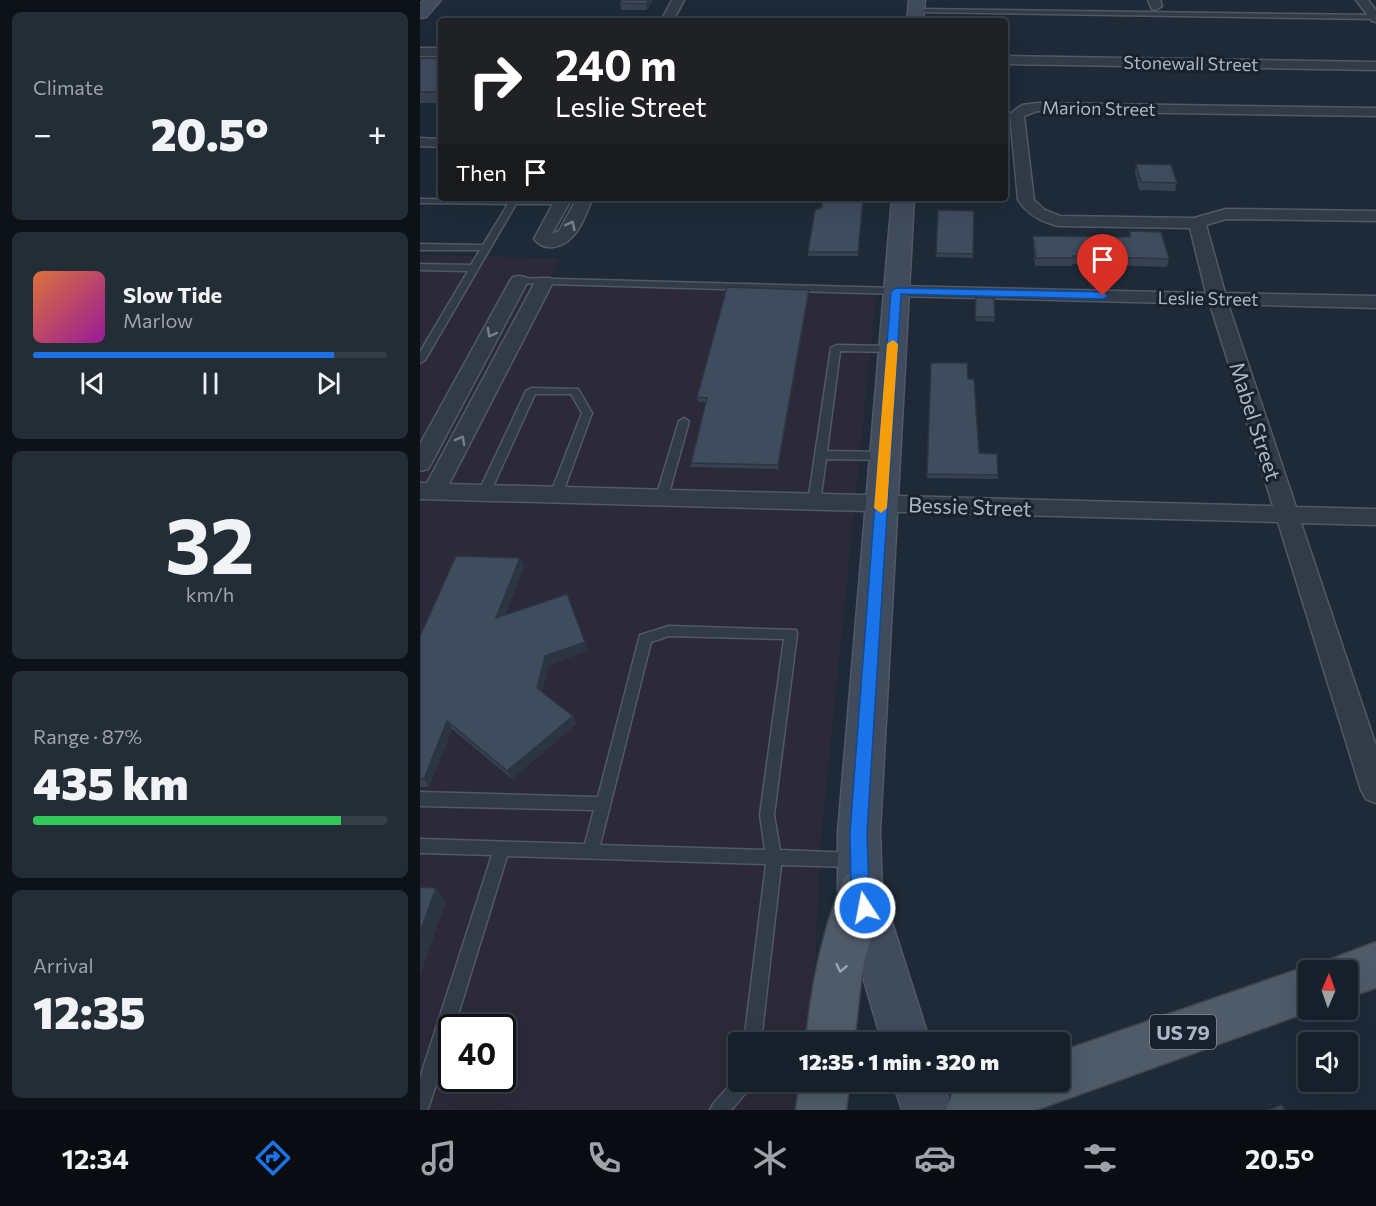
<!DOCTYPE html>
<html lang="en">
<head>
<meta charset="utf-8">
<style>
	body { margin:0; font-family:Commissioner,sans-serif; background:#232d36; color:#f1f3f6; height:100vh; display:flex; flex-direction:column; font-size:22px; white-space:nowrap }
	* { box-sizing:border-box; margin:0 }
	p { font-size:20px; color:#9ea3a8 }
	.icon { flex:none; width:33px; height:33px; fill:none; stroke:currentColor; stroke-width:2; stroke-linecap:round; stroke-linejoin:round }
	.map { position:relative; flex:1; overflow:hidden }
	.panel { display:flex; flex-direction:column; gap:12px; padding:12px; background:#0c1217; width:420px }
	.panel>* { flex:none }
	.hud { position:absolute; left:18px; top:18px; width:570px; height:183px; border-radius:6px; box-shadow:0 6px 24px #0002,0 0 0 2px #353e47; background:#202124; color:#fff; overflow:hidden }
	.needle { width:39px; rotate:2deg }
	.fabs { position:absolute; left:878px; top:960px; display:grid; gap:12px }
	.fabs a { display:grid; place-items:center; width:60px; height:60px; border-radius:6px; background:#16202a; box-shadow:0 6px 24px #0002,0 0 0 2px #353e47; font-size:30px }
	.speed { position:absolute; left:18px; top:1014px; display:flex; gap:12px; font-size:30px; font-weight:700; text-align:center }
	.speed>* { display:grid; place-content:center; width:78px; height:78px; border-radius:50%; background:#16202a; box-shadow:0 6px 24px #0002,0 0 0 2px #353e47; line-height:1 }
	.speed .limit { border:3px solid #111; border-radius:9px; background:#fff; color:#111 }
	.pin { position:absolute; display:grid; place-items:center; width:51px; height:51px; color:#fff; margin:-62px -26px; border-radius:50% 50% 50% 0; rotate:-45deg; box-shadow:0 0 6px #0007 }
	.pin .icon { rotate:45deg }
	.me { position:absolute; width:66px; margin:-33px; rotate:349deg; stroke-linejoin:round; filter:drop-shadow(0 0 4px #0008) }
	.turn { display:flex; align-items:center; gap:21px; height:126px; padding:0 18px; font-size:27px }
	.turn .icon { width:78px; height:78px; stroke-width:2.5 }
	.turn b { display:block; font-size:42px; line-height:51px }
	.then { display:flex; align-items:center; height:57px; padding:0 18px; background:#0003; gap:12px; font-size:22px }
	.big { font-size:45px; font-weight:800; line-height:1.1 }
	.panel .widget { flex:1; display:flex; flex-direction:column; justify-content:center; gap:9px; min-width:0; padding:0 21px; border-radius:9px; background:#232d36 }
	.panel .dial { align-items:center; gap:0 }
	.dial b { font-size:78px; line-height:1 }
	.song { display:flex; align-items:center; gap:18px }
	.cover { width:72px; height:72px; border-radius:9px; background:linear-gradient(135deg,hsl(20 70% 55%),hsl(300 70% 35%)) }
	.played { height:6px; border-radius:3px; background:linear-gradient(90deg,#1a73e8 85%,#353e47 85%) }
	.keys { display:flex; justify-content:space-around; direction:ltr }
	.heat { display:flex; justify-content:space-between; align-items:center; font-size:33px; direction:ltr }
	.charge { height:9px; border-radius:4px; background:linear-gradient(90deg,#34c759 87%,#353e47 0) }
	.trip { position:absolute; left:308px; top:1032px; width:342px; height:60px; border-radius:6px; background:#16202a; box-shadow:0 6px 24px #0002,0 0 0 2px #353e47; font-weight:800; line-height:60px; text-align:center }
	.dock { display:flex; height:96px; justify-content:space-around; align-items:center; background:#090d11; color:#9ea3a8 }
	.dock .icon { width:42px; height:42px }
	.dock .active { color:#1a73e8 }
	.dock b { font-size:27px; color:#f1f3f6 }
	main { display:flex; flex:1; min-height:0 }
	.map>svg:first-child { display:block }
	.medical { fill:#2c2a39; fill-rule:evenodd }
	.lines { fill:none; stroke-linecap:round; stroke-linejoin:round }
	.lane-casing { stroke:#4f5967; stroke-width:3 }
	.street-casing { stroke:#4f5967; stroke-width:3 }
	.secondary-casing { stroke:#4f5967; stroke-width:3 }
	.primary-casing { stroke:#3b4552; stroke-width:3 }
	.lane { fill:#323c49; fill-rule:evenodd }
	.street { fill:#323c49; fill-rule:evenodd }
	.secondary { fill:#404b5c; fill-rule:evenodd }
	.primary { fill:#4f5b69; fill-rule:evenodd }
	.wall { fill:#364151 }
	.shaded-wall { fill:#2c3542 }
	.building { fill:#3f4c5e; stroke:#2c3542; stroke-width:1.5 }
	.oneway { stroke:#757f8e }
	.oneway2 { stroke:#99a4b3 }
	.route { fill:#1a73e8; stroke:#114b97; stroke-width:1.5 }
	.slow { fill:#f59e0b }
	.labels { text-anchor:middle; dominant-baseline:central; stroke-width:6; stroke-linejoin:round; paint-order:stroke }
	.far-street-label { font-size:18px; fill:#acb6c6; stroke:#18212d }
	.shield { fill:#18212d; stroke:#808998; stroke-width:1.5 }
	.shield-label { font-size:20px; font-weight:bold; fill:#acb6c6 }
	.street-label { font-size:21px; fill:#acb6c6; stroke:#18212d }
</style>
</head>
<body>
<main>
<section class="panel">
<div class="widget"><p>Climate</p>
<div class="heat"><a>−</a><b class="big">20.5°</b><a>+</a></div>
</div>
<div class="widget">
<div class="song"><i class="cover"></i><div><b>Slow Tide</b><p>Marlow</p></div></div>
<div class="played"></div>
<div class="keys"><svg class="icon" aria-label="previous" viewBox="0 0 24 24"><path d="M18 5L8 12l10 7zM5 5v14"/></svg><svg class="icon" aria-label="pause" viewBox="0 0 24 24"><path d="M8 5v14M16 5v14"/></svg><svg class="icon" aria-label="next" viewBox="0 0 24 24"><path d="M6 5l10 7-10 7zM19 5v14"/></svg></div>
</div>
<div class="widget dial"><b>32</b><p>km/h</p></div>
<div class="widget"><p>Range · 87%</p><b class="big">435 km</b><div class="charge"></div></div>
<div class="widget"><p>Arrival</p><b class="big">12:35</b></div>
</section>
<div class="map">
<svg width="956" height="1110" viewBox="0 0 956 1110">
	<rect width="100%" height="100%" fill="#1e2a38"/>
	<path class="medical" d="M0 255 140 258 132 277 457 286 401 840 391 1042H318V1082H389L388 1110H0ZM32 1028H82V1078H32Z"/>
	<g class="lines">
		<g class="lane-casing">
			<g id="lane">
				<polygon points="496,9 955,15 956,19 494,12"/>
				<polygon points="0,199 142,200 146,202 142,204 96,204 5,360 0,363 0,352 48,271 0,270 0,264 51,265 60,250 0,250 0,244 63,245 88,204 0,203"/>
				<polygon points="99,278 476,288 481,291 476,294 96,283 95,281"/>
				<polygon points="416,345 472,346 477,349 472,352 420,351 407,451 465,452 470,456 465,460 406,459 400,502 394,506 388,502 411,348"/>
				<polygon points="111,388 158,389 172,413 142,495 136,499 130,495 162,413 151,394 115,394 70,493 68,496 60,496 58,493 106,391"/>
				<polygon points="264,418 269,421 248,497 242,501 238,500 236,497 259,421"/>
				<path d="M249 626 376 630 377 634 354 815 360 850 434 853 439 855 442 860 439 865 434 867 361 865 341 1042H324L346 864 87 856 34 1028H32V1034L9 1106 7 1110H0V1078L72 855 0 853V839L165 844 174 810 0 806V792L178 797 219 639 220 635ZM249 636 364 639 340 815 345 850 180 845 231 642Z"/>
				<polygon points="318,1076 318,1082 333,1082 330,1088 311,1110 290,1110 293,1104"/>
			</g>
		</g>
		<g class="street-casing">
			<g id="street">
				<polygon points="252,0 264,0 253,21 241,21"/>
				<polygon points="728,0 740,0 742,6 736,10 732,9"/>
				<polygon points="936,0 948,0 956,10 956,22 952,21"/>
				<rect x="0" y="48" width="21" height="8"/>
				<polygon points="585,56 956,62 956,70 585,64"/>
				<path d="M617 103 956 108V116L617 111 604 116 614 200 625 210 640 216 774 218 806 209 956 211V221L806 219 786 225 805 293 956 296V308L808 304 876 507 956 509V525L881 523 956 746V803L946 799 941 790 858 522 0 499V483H7L115 282 118 278H130L133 282 29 484 853 506 790 304 476 296 470 295 467 291 470 287 476 286 786 293 770 228 638 226C621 222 608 215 598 200L590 114 602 105Z"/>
				<polygon points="0,138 21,139 21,147 0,146"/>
				<path d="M136 198H152L132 234 139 231 157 198H173C167 210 162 228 152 237 142 248 124 252 114 239Z"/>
				<polygon points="99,276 105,277 108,281 11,464 8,469 0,471 0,444 90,281 93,277"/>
			</g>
		</g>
		<g class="secondary-casing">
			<g id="secondary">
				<polygon points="4,0 21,0 6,17 0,18 0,4"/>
				<polygon points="489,0 505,0 503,21 487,21"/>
				<polygon points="472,198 494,198 460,832 462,891 510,1042 462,1042 418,891 418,832"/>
				<polygon points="473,1082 522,1082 532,1110 482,1110"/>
			</g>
		</g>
		<g class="primary-casing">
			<g id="primary">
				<path d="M440 870 455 876 462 891 442 972 434 1042H386C391 987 403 927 425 876Z"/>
				<polygon points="956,942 956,988 927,998 927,970 906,970 911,959"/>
				<polygon points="888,966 899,970 888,970 888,1010 894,1010 888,1012 616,1110 526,1110 533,1092 561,1082 639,1082 639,1052"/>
				<polygon points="380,1082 429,1082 426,1110 376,1110"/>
			</g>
		</g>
		<use href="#lane" class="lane"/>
		<use href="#street" class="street"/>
		<use href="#secondary" class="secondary"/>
		<use href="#primary" class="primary"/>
	</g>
	<g class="wall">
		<polygon points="202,0 233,0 227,10 201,10 200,3"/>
		<rect x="0" y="58" width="21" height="45"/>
		<polygon points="716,164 757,183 755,191 719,190 715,172"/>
		<polygon points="403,198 444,198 438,256 388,256 388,252 402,207"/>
		<polygon points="518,210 554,211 553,258 516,257"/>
		<polygon points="710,231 749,259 747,267 652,264 652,266 615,266 613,244 613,236 709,237"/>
		<polygon points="389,290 389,294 358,469 271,467 271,463 286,402 278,402 277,397"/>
		<polygon points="556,297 575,317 574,322 555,321"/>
		<polygon points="511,363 548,379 559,453 578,475 578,479 507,478"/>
		<polygon points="100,558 104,566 85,615 168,650 129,665 122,692 153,716 156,724 92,779 32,729 9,787 0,787 0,636"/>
	</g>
	<g class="shaded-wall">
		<polygon points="228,0 233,0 227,10 226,4"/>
		<polygon points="389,290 389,294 358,469 358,465"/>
		<polygon points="100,558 104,566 80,627 76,618"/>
		<polygon points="165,642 168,650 129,665 121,696 117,688 125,656"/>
		<polygon points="153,716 156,724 92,779 87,771"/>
		<polygon points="27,721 32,729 9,787 4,779"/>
		<polygon points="16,888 26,902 0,975 0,932"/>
	</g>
	<g class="building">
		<polygon points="202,0 228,0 226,4 200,3"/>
		<rect x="0" y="58" width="21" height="34"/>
		<polygon points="716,164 751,165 757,183 721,182"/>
		<polygon points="403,198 443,198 438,252 388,252 395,210 402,207"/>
		<polygon points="518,210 554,211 553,254 516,253"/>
		<polygon points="710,231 741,232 749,259 653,256 653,258 616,258 613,236 710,237"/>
		<polygon points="307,287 389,290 358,465 271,463 287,398 277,397"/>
		<polygon points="556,297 574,298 575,317 555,317"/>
		<polygon points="511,363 547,363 548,379 554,379 559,453 577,454 578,475 507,474"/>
		<polygon points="36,556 100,558 76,618 147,594 165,642 125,656 117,688 153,716 87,771 27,721 4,779 0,779 0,636"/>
		<polygon points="0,887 16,888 0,932"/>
		<polygon points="862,1105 865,1110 849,1110"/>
	</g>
	<defs><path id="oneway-chevron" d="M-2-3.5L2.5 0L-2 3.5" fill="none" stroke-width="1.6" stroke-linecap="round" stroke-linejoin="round" transform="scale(1.5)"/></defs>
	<g class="oneway">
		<use href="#oneway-chevron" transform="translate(151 225) rotate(-63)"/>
		<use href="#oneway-chevron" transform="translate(71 333) rotate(119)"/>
		<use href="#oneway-chevron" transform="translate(41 440) rotate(-62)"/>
	</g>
	<use class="oneway2" href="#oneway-chevron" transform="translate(421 968) rotate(102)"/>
	<polygon class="route" points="476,288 683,292 688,296 683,299 481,294 447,832 449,891 454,908 452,914 445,916 439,914 431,891 430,832 471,291"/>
	<polygon class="slow" points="473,340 478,344 467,508 461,513 454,508 467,344"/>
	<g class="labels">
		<g class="far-street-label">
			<text transform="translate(771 63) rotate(1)">Stonewall Street</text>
			<text transform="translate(679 108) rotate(1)">Marion Street</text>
			<text transform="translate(788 298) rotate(1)">Leslie Street</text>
		</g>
		<rect class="shield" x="730" y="1015" width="66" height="34" rx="4.5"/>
		<g class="shield-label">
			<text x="763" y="1032">US 79</text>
		</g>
		<g class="street-label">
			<text transform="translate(836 421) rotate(72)">Mabel Street</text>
			<text transform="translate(550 506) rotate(2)">Bessie Street</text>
		</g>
	</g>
</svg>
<div class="fabs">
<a><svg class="needle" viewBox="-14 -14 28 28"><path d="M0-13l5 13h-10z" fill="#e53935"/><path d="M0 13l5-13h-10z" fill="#9ea3a8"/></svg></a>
<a><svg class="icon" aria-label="sound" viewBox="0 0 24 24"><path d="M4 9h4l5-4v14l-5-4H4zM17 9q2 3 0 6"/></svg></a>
</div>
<div class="speed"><div class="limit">40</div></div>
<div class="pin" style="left:683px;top:296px;background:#d93025"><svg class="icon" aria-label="arrive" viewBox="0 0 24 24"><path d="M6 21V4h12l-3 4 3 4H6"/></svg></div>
<svg class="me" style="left:445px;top:908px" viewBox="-20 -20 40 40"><circle r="17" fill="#1a73e8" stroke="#fff" stroke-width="3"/><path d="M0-11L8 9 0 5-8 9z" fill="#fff"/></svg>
<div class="trip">12:35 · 1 min · 320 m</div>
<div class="hud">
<div class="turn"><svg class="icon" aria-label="right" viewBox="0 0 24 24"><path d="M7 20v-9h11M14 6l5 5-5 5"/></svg><div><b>240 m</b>Leslie Street</div></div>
<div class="then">Then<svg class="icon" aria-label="arrive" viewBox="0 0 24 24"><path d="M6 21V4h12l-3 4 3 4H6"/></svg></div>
</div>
</div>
</main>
<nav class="dock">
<b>12:34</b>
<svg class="icon active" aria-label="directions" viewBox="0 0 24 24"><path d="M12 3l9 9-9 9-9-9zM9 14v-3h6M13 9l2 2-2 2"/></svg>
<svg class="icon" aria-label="music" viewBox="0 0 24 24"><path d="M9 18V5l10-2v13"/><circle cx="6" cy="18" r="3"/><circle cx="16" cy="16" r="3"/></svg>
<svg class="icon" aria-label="phone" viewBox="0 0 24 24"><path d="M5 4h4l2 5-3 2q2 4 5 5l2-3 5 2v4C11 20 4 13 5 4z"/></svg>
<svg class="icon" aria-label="climate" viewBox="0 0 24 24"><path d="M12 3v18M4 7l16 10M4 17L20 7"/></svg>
<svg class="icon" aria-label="car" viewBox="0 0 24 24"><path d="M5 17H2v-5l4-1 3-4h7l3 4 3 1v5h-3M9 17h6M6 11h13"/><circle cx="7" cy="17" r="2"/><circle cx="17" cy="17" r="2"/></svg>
<svg class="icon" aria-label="filters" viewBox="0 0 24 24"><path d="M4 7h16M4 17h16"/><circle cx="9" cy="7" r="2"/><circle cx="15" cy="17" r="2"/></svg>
<b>20.5°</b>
</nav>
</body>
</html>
